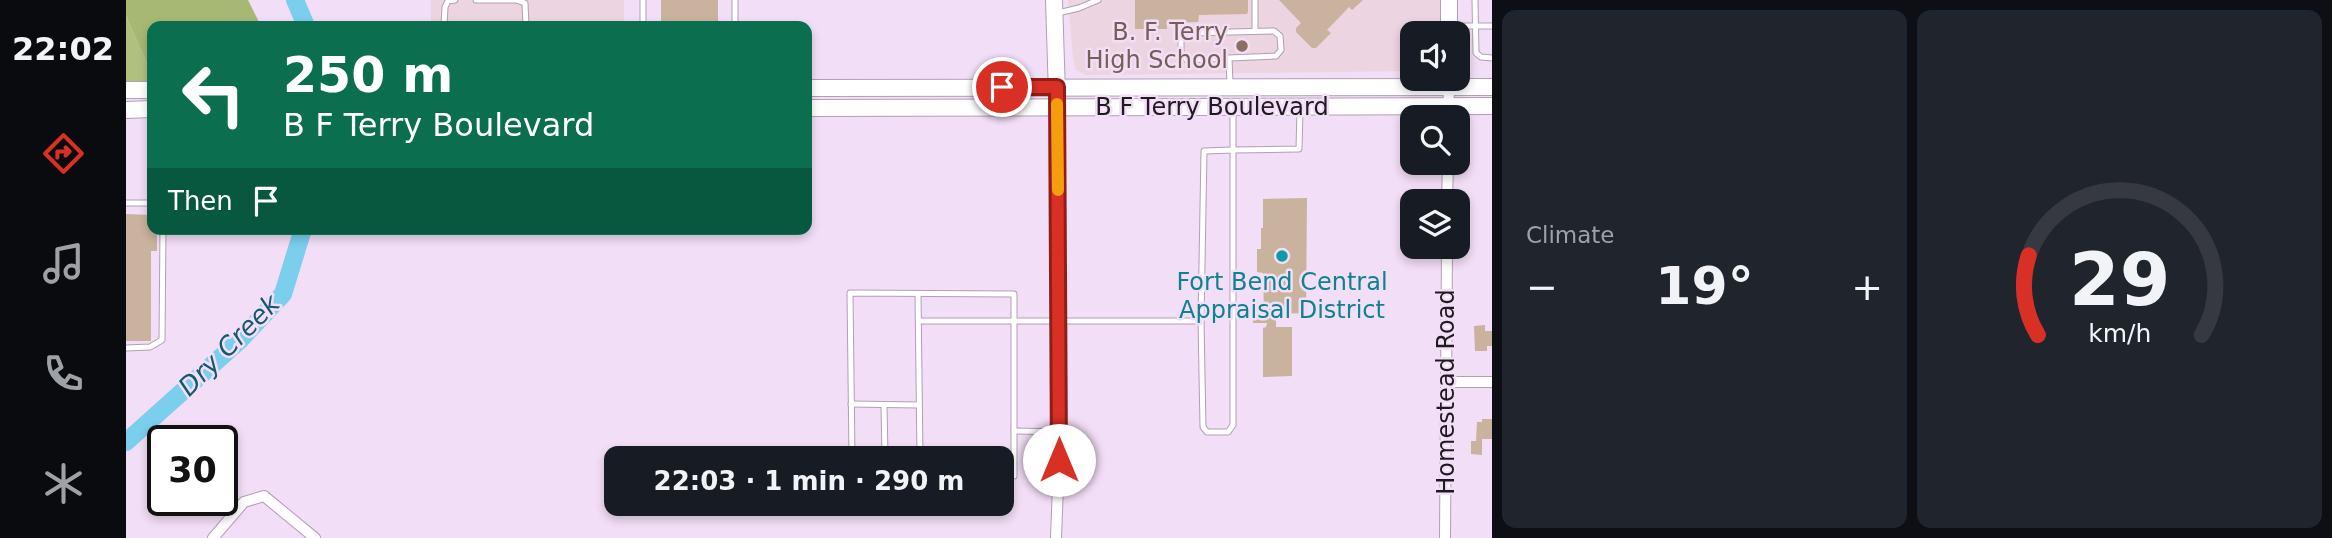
<!DOCTYPE html>
<html lang="en">
<head>
<meta charset="utf-8">
<style>
	body { margin:0; font-family:"DejaVu Sans",sans-serif; background:#20242c; color:#f1f3f6; height:100vh; display:flex; flex-direction:column; font-size:26px; white-space:nowrap }
	* { box-sizing:border-box; margin:0 }
	p { font-size:23px; color:#9ea1a6 }
	.icon { flex:none; width:38px; height:38px; fill:none; stroke:currentColor; stroke-width:2; stroke-linecap:round; stroke-linejoin:round }
	.map { position:relative; flex:1; overflow:hidden }
	.sheet { display:flex; flex-direction:column; gap:10px; padding:10px; background:#0d0f14; width:840px }
	.sheet>* { flex:none }
	.hud { position:absolute; left:21px; top:21px; width:665px; height:214px; border-radius:14px; box-shadow:0 4px 10px #0003; background:#0b6e4f; color:#fff; overflow:hidden }
	.fabs { position:absolute; left:1274px; top:21px; display:grid; gap:14px }
	.fabs a { display:grid; place-items:center; width:70px; height:70px; border-radius:14px; background:#171b24; box-shadow:0 4px 10px #0003; font-size:35px }
	.speed { position:absolute; left:21px; top:425px; display:flex; gap:14px; font-size:35px; font-weight:700; text-align:center }
	.speed>* { display:grid; place-content:center; width:91px; height:91px; border-radius:50%; background:#171b24; box-shadow:0 4px 10px #0003; line-height:1 }
	.speed .limit { border:4px solid #111; border-radius:10px; background:#fff; color:#111 }
	.pin { position:absolute; display:grid; place-items:center; width:60px; height:60px; color:#fff; margin:-30px; border:4px solid #fff; border-radius:50%; box-shadow:0 2px 7px #0007 }
	.me { position:absolute; width:77px; margin:-38px; rotate:0deg; stroke-linejoin:round; filter:drop-shadow(0 0 5px #0008) }
	.turn { display:flex; align-items:center; gap:24px; height:147px; padding:0 21px; font-size:32px }
	.turn .icon { width:91px; height:91px; stroke-width:2.5 }
	.turn b { display:block; font-size:49px; line-height:60px }
	.then { display:flex; align-items:center; height:66px; padding:0 21px; background:#0003; gap:14px; font-size:26px }
	.big { font-size:52px; font-weight:700; line-height:1.1 }
	.sheet .card { flex:1; display:flex; flex-direction:column; justify-content:center; gap:10px; min-width:0; padding:0 24px; border-radius:14px; background:#20242c }
	.sheet .dial { align-items:center; gap:0 }
	.dial svg { height:182px; overflow:visible; fill:none; stroke:#363941; stroke-width:7; stroke-linecap:round; text-anchor:middle }
	.dial text { fill:#f1f3f6; stroke:none }
	.heat { display:flex; justify-content:space-between; align-items:center; font-size:38px; direction:ltr }
	.sheet .tiles { flex:1; display:grid; gap:10px; grid-template-columns:repeat(2,1fr) }
	.trip { position:absolute; left:478px; top:446px; width:410px; height:70px; border-radius:14px; background:#171b24; box-shadow:0 4px 10px #0003; font-weight:700; line-height:70px; text-align:center }
	main { display:flex; flex:1; min-height:0 }
	.dock { display:flex; flex-direction:column; width:126px; justify-content:space-around; align-items:center; background:#090b0e; color:#9ea1a6 }
	.dock .icon { width:49px; height:49px }
	.dock .active { color:#d93025 }
	.dock b { font-size:32px; color:#f1f3f6 }
	.map>svg:first-child { display:block }
	.commercial { fill:#ecd4e0 }
	.green { fill:#afc07f }
	.forest { fill:#a7b875 }
	.lines { fill:none; stroke-linecap:round; stroke-linejoin:round }
	.river { stroke:#7bceec; stroke-width:18 }
	.building { fill:#c9b29e }
	.lane-casing { stroke:#b29fb6; stroke-width:7 }
	.street-casing { stroke:#b29fb6; stroke-width:12 }
	.secondary-casing { stroke:#b29fb6; stroke-width:18 }
	.lane { stroke:#fff; stroke-width:5 }
	.street { stroke:#fff; stroke-width:10 }
	.secondary { stroke:#fff; stroke-width:16 }
	.route-casing { stroke:#8d1f18; stroke-width:18 }
	.route { stroke:#d93025; stroke-width:12 }
	.slow { stroke:#f59e0b; stroke-width:12 }
	.education-dot { fill:#8d6e63; stroke:#f2def6; stroke-width:2.5 }
	.culture-dot { fill:#0f9aa8; stroke:#f2def6; stroke-width:2.5 }
	.labels { text-anchor:middle; dominant-baseline:central; stroke-width:5; stroke-linejoin:round; paint-order:stroke }
	.education-label { font-size:24px; fill:#785e54; stroke:#f2def6; text-anchor:end }
	.street-label { font-size:24px; fill:#201921; stroke:#f2def6 }
	.culture-label { font-size:24px; fill:#0d838f; stroke:#f2def6 }
	.water-label { font-size:26px; font-style:italic; fill:#14596d; stroke:#f2def6 }
</style>
</head>
<body>
<main>
<nav class="dock">
<b>22:02</b>
<svg class="icon active" aria-label="directions" viewBox="0 0 24 24"><path d="M12 3l9 9-9 9-9-9zM9 14v-3h6M13 9l2 2-2 2"/></svg>
<svg class="icon" aria-label="music" viewBox="0 0 24 24"><path d="M9 18V5l10-2v13"/><circle cx="6" cy="18" r="3"/><circle cx="16" cy="16" r="3"/></svg>
<svg class="icon" aria-label="phone" viewBox="0 0 24 24"><path d="M5 4h4l2 5-3 2q2 4 5 5l2-3 5 2v4C11 20 4 13 5 4z"/></svg>
<svg class="icon" aria-label="climate" viewBox="0 0 24 24"><path d="M12 3v18M4 7l16 10M4 17L20 7"/></svg>
</nav>
<div class="map">
<svg width="1366" height="538" viewBox="0 0 1366 538">
	<rect width="100%" height="100%" fill="#f2def6"/>
	<g class="commercial">
		<rect x="305" y="0" width="193" height="26"/>
		<polygon points="942,0 1314,0 1315,33 1286,33 1286,71 960,75 950,70 947,58"/>
	</g>
	<polygon class="green" points="0,16 26,75 26,83 0,82"/>
	<polygon class="forest" points="0,0 122,0 135,26 26,26 26,75 0,16"/>
	<g class="lines">
		<g class="river">
			<polyline points="169,0 180,26"/>
			<polyline points="0,442 114,340 157,294 177,229"/>
		</g>
	</g>
	<g class="building">
		<rect x="535" y="0" width="57" height="26"/>
		<polygon points="1009,0 1122,0 1122,12 1121,14 1073,15 1072,22 1070,22 1041,23 1041,29 1009,29"/>
		<polygon points="1153,0 1237,0 1226,10 1223,7 1201,30 1205,33 1190,48 1186,48 1170,32 1170,28 1175,23"/>
		<polygon points="1181,198 1180,313 1150,314 1150,327 1166,327 1166,376 1137,377 1137,328 1140,327 1141,323 1127,323 1127,318 1141,318 1141,314 1138,314 1137,273 1131,272 1131,249 1135,249 1135,228 1137,228 1137,199"/>
		<polygon points="0,214 26,215 26,229 31,229 31,251 25,251 25,341 0,341"/>
		<polygon points="1359,325 1359,331 1366,331 1366,346 1361,346 1361,351 1349,351 1348,326"/>
		<polygon points="1356,419 1366,419 1366,439 1356,439 1356,455 1345,454 1345,441 1350,441 1351,422 1356,422"/>
	</g>
	<g class="lines">
		<g class="lane-casing">
			<g id="lane">
				<polyline points="350,0 390,0 399,3 400,26"/>
				<polyline points="1129,0 1129,31"/>
				<polyline points="1349,0 1350,53 1355,57 1366,58"/>
				<polyline points="932,13 953,8 972,0"/>
				<polyline points="318,26 319,7 322,1 329,0"/>
				<polyline points="517,26 517,0"/>
				<polyline points="609,26 609,0"/>
				<polyline points="1326,26 1366,26"/>
				<polyline points="1103,58 1061,60 1055,53 1055,38 1063,33 1148,31 1154,36 1155,50 1150,56 1103,58 1104,84"/>
				<polyline points="1107,108 1107,150 1173,149 1174,110"/>
				<polygon points="1107,150 1107,425 1102,432 1081,432 1077,427 1075,321 1078,151"/>
				<polyline points="0,203 26,203"/>
				<polyline points="792,294 794,458"/>
				<polyline points="793,321 1075,321"/>
				<polyline points="0,348 24,347 36,340 37,229"/>
				<polyline points="725,404 793,405"/>
				<polyline points="758,405 759,458"/>
				<polyline points="888,431 933,432"/>
				<polyline points="726,458 724,293 888,294 888,476 875,476"/>
			</g>
		</g>
		<g class="street-casing">
			<g id="street">
				<polyline points="1322,117 1323,87"/>
				<polyline points="1321,201 1322,163"/>
				<polyline points="1320,382 1366,382"/>
				<polyline points="87,538 118,502 138,496 189,538"/>
				<polyline points="930,538 933,460 931,107"/>
				<polyline points="1319,538 1321,247"/>
			</g>
		</g>
		<g class="secondary-casing">
			<g id="secondary">
				<polyline points="928,0 931,95"/>
				<polyline points="1323,0 1323,33"/>
				<polyline points="681,88 1366,87"/>
				<polyline points="0,90 26,90"/>
				<polyline points="681,108 1366,106"/>
				<polyline points="0,110 26,109"/>
			</g>
		</g>
		<use href="#lane" class="lane"/>
		<use href="#street" class="street"/>
		<use href="#secondary" class="secondary"/>
	</g>
	<g class="lines">
		<g class="route-casing">
			<polyline id="route" points="876,87 931,87 933,460"/>
		</g>
		<use href="#route" class="route"/>
		<polyline class="slow" points="931,104 932,190"/>
	</g>
	<circle class="education-dot" cx="1116" cy="46" r="7"/>
	<circle class="culture-dot" cx="1156" cy="256" r="7"/>
	<g class="labels">
		<g class="education-label">
			<text x="1102" y="32">B. F. Terry<tspan x="1102" dy="28">High School</tspan></text>
		</g>
		<g class="street-label">
			<text x="1086" y="107">B F Terry Boulevard</text>
			<text transform="translate(1320 392) rotate(-90)">Homestead Road</text>
		</g>
		<g class="culture-label">
			<text x="1156" y="282">Fort Bend Central<tspan x="1156" dy="28">Appraisal District</tspan></text>
		</g>
		<g class="water-label">
			<text transform="translate(103 345) rotate(-45)">Dry Creek</text>
		</g>
	</g>
</svg>
<div class="fabs">
<a><svg class="icon" aria-label="sound" viewBox="0 0 24 24"><path d="M4 9h4l5-4v14l-5-4H4zM17 9q2 3 0 6"/></svg></a>
<a><svg class="icon" aria-label="search" viewBox="0 0 24 24"><circle cx="10" cy="10" r="6"/><path d="M15 15l6 6"/></svg></a>
<a><svg class="icon" aria-label="layers" viewBox="0 0 24 24"><path d="M12 4l9 5-9 5-9-5zM3 14l9 5 9-5"/></svg></a>
</div>
<div class="speed"><div class="limit">30</div></div>
<div class="pin" style="left:876px;top:87px;background:#d93025"><svg class="icon" aria-label="arrive" viewBox="0 0 24 24"><path d="M6 21V4h12l-3 4 3 4H6"/></svg></div>
<svg class="me" style="left:933px;top:460px" viewBox="-20 -20 40 40"><circle r="19" fill="#fff"/><path d="M0-13L10 11 0 6-10 11z" fill="#d93025"/></svg>
<div class="trip">22:03 · 1 min · 290 m</div>
<div class="hud">
<div class="turn"><svg class="icon" aria-label="left" viewBox="0 0 24 24"><path d="M17 20v-9H6M10 6l-5 5 5 5"/></svg><div><b>250 m</b>B F Terry Boulevard</div></div>
<div class="then">Then<svg class="icon" aria-label="arrive" viewBox="0 0 24 24"><path d="M6 21V4h12l-3 4 3 4H6"/></svg></div>
</div>
</div>
<section class="sheet">
<div class="tiles">
<div class="card"><p>Climate</p>
<div class="heat"><a>−</a><b class="big">19°</b><a>+</a></div>
</div>
<div class="card dial"><svg viewBox="0 0 100 80">
<path d="M14 69A42 42 0 1 1 86 69"/>
<path d="M14 69A42 42 0 0 1 10 34" stroke="#d93025"/>
<text x="50" y="56" font-size="32" font-weight="700">29</text>
<text x="50" y="72" font-size="11">km/h</text>
</svg></div>
</div>
</section>
</main>
</body>
</html>
